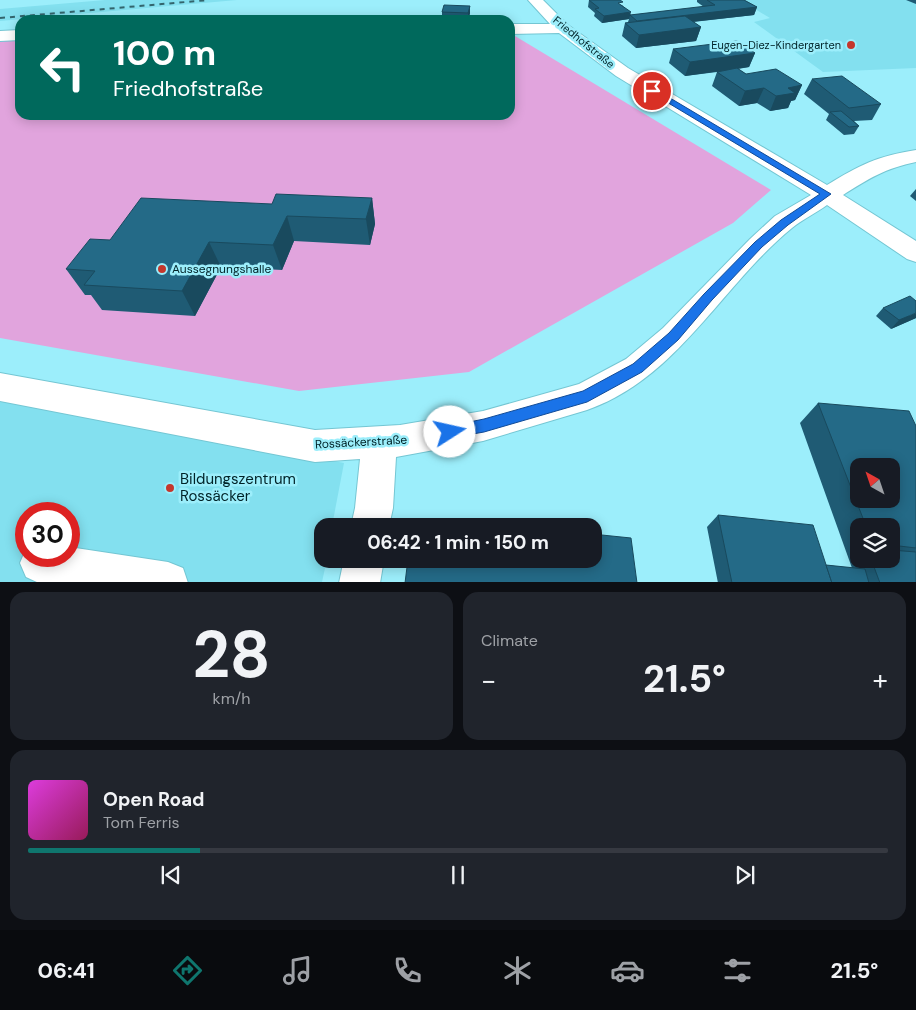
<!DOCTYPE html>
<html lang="en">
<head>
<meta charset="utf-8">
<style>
	body { margin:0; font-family:"DM Sans",sans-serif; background:#20242c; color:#f1f3f6; height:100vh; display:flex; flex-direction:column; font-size:19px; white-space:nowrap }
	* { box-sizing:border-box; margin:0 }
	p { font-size:16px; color:#9ea1a6 }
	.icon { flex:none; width:28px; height:28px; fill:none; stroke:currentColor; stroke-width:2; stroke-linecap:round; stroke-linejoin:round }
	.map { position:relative; height:582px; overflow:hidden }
	.details { display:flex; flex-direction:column; gap:10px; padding:10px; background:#0d0f14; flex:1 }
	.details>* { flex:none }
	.guide { position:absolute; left:15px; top:15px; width:500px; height:105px; border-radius:15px; box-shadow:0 2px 12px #0003; background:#00695c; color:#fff; overflow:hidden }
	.needle { width:32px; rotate:320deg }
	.tools { position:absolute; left:850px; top:458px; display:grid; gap:10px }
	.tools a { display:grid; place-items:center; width:50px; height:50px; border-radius:10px; background:#171b24; box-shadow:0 2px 12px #0003; font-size:25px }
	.speed { position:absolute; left:15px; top:502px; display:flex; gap:10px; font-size:25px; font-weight:700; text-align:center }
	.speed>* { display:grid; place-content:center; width:65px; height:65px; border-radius:50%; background:#171b24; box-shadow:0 2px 12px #0003; line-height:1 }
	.speed .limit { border:8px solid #d22; background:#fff; color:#111 }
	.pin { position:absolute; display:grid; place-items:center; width:42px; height:42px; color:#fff; margin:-21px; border:2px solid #fff; border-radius:50%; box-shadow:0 1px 5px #0007 }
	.me { position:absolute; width:55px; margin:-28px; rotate:80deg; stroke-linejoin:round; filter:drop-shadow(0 0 4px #0008) }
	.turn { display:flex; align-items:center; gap:18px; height:105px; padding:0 15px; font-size:22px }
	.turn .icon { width:65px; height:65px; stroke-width:2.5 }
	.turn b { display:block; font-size:35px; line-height:42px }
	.big { font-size:38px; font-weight:700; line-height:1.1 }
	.details .tile { flex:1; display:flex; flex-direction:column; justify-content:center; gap:8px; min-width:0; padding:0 18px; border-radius:15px; background:#20242c }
	.details .dial { align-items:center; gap:0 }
	.dial b { font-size:65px; line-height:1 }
	.song { display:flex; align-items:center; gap:15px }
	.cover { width:60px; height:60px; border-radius:8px; background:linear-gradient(135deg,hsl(300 70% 55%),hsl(330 70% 35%)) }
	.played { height:5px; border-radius:2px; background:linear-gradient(90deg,#0f766e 20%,#363941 20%) }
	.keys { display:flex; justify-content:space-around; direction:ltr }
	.heat { display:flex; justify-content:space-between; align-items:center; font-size:28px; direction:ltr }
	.details .tiles { flex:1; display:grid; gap:10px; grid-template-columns:1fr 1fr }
	.tile:last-child { grid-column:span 2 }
	.trip { position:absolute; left:314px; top:518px; width:288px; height:50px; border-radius:15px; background:#171b24; box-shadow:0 2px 12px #0003; font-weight:700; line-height:50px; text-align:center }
	.menu { display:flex; height:80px; justify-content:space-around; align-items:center; background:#090b0e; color:#9ea1a6 }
	.menu .icon { width:35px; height:35px }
	.menu .active { color:#0f766e }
	.menu b { font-size:22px; color:#f1f3f6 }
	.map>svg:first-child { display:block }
	.built { fill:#83e0ef; fill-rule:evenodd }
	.green { fill:#e1a4dd }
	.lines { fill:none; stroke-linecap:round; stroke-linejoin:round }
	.minor-casing { stroke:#74c6d3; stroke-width:2 }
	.minor { fill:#fff; fill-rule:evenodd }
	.rail { stroke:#33656d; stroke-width:2; stroke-dasharray:5 5; stroke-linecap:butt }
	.wall { fill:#1f5b74; fill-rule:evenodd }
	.shaded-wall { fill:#194a5e }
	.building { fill:#246a87; stroke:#194a5e; fill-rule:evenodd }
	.route { fill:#1a73e8; stroke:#114b97 }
	.poi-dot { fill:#c4372c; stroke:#9ceefb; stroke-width:2 }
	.labels { text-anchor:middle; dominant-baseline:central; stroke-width:5; stroke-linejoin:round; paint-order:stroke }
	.far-street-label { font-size:11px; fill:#002328; stroke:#9ceefb }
	.far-poi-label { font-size:11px; fill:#002328; stroke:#9ceefb; text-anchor:end }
	.poi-label { font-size:12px; fill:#002328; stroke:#9ceefb; text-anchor:start }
	.street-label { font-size:12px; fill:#002328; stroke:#9ceefb }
	.near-poi-label { font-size:15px; fill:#002328; stroke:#9ceefb; text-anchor:start }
</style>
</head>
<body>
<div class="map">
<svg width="916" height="583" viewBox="0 0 916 583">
	<rect width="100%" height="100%" fill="#9ceefb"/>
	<g class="built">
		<polygon points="105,0 237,0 0,21 0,9"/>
		<polygon points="740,0 916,0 916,68 823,72 754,22 770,18"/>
		<path d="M0 397 344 463 332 526H322V559H327L322 582H0ZM26 514H69V556H26Z"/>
	</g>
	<polygon class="green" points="510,33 771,190 733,223 469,372 299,391 0,338 0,40 20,38 20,115 510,115"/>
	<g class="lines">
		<g class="minor-casing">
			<g id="minor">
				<path d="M528 0H543L568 25 628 68 827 185C860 165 877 156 916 150V162C886 168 868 179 843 195L916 241V262L907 259 827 205C816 213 803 219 792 228 721 286 678 378 587 410L483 441 396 457 393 508 389 526H351L355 508 360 459 315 462 0 401V373L315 430 400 425 483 411 579 384 626 359 663 328 750 239 775 216 811 195 616 76 559 33 510 34V24H550Z"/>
				<polygon points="259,16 269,17 271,20 252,20 254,17"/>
				<polygon points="20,30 20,40 0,41 0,31"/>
				<polygon points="69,547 168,562 183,568 188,583 39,583 26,577 20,563 26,549 26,556 69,556"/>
				<polygon points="344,559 384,559 380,583 339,583"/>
			</g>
		</g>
		<use href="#minor" class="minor"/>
		<polyline class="rail" points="0,18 209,0"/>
	</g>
	<g class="wall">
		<polygon points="589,0 622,5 631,15 704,7 697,2 697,0 744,0 757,7 754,15 693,22 701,27 696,41 636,48 622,36 625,23 629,22 628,22 629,19 602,23 594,16 595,13 588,7"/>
		<polygon points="906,0 916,0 916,4"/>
		<polygon points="470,6 470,13 468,20 442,19 442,12"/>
		<polygon points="673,49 755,53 749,67 738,69 746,74 802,85 795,100 791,101 788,108 770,111 757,103 739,106 712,86 717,72 685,76 669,63"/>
		<polygon points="812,79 881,104 872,120 854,121 859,126 854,134 844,135 826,120 829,114 804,94"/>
		<polygon points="916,189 916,201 910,196"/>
		<polygon points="372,198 375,224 370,245 294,241 282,270 221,267 195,316 102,310 91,295 85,295 66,269 110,240 272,204"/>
		<polygon points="883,308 916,318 891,329 876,316"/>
		<path d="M818 403 916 426V583H718L707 527 718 515 826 565 852 568 800 423ZM859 526H891V559H859Z"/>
	</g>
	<g class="shaded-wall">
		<polygon points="470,6 470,13 468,20 468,13"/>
		<polygon points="757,7 754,15 636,28 637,21"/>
		<polygon points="631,12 629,19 602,23 604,16"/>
		<polygon points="701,27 696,41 636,48 639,35"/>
		<polygon points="755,53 749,67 685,76 690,62"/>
		<polygon points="802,85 795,100 791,101 788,108 770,111 776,96 788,88"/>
		<polygon points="764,88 757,103 739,106 745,91"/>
		<polygon points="372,198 375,224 370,245 366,219"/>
		<polygon points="287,216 294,241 282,270 273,245"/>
		<polygon points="209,242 221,267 195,316 182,291"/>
		<polygon points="916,313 916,318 891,329 899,320"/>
	</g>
	<g class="building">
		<polygon points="589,0 620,0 623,2 618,3 631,12 604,16 595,9 599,8"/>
		<polygon points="707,0 744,0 757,7 637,21 630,15 715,5"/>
		<polygon points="444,5 470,6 468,13 442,12"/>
		<polygon points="685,16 701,27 639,35 625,23"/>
		<polygon points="737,41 755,53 690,62 673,49"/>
		<polygon points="737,68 746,74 776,69 802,85 788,88 795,93 776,96 764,88 745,91 717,72"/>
		<polygon points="842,76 881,104 849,108 812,79"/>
		<polygon points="841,111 859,126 849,127 830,112"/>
		<polygon points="276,194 372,198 366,219 287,216 273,245 209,242 182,291 84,285 95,271 66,269 90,239 110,240 141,198 272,204"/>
		<polygon points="910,296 916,301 916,313 899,320 883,308"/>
		<path d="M818 403 909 411 916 426V548L891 545V526H866ZM859 466H891V499H859Z"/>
		<polygon points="718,515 813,525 832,583 732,583"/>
		<polygon points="592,534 631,538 637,583 405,583 408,559 592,559"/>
		<polygon points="891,550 916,552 916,583 880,583 871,559 891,559"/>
		<polygon points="826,565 865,569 869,583 832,583"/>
	</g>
	<polygon class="route" points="650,89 655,89 831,194 788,225 762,247 712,300 678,340 642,372 587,402 484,432 450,438 445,436 443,432 445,427 484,419 583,391 633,364 669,333 704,294 755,242 781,220 820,194 650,92"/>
	<g class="poi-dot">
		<circle cx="851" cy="45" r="5"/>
		<circle cx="162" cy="269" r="5"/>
		<circle cx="170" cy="488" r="5"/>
	</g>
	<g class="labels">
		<g class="far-street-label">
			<text transform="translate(584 42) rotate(39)">Friedhofstraße</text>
		</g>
		<g class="far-poi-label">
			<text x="841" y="45">Eugen-Diez-Kindergarten</text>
		</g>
		<g class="poi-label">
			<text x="172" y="269">Aussegnungshalle</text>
		</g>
		<g class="street-label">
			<text transform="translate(361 442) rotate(-3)">Rossäckerstraße</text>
		</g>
		<g class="near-poi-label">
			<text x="180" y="479">Bildungszentrum<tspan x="180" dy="17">Rossäcker</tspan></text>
		</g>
	</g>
</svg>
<div class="tools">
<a><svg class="needle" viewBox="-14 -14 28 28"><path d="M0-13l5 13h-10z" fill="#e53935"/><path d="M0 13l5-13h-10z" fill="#9ea1a6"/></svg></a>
<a><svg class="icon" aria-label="layers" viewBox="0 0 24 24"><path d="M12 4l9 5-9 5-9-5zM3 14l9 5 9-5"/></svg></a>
</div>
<div class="speed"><div class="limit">30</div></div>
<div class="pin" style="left:652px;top:91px;background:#d93025"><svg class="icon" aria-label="arrive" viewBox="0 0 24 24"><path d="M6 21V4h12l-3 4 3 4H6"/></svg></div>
<svg class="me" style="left:450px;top:432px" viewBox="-20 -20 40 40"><circle r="19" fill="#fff"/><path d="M0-13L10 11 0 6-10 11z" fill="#1a73e8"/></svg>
<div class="trip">06:42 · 1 min · 150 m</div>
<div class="guide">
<div class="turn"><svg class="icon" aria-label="left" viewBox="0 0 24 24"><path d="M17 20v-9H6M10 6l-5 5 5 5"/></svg><div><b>100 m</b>Friedhofstraße</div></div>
</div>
</div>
<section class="details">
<div class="tiles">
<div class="tile dial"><b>28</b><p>km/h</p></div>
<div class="tile"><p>Climate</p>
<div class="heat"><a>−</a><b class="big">21.5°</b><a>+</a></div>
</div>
<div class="tile">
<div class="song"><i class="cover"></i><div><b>Open Road</b><p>Tom Ferris</p></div></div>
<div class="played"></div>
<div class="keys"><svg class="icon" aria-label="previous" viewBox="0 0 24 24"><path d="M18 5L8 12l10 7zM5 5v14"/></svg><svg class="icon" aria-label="pause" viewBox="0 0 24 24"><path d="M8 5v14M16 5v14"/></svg><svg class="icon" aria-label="next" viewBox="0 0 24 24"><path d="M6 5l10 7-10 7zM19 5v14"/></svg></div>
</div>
</div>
</section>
<nav class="menu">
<b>06:41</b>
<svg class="icon active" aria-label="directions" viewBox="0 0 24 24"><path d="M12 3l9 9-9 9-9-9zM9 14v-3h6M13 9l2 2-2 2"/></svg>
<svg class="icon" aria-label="music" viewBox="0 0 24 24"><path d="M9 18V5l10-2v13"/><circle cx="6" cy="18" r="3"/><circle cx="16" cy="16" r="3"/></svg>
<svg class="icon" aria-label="phone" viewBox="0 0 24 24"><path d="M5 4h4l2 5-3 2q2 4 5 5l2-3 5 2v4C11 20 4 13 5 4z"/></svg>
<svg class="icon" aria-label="climate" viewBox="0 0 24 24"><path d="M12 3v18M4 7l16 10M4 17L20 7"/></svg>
<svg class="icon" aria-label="car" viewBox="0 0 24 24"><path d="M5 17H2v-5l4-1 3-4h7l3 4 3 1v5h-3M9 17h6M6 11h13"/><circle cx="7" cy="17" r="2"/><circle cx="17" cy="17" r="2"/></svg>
<svg class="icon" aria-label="filters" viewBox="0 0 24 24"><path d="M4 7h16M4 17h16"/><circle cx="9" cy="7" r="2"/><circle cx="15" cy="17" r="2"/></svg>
<b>21.5°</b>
</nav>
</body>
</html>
